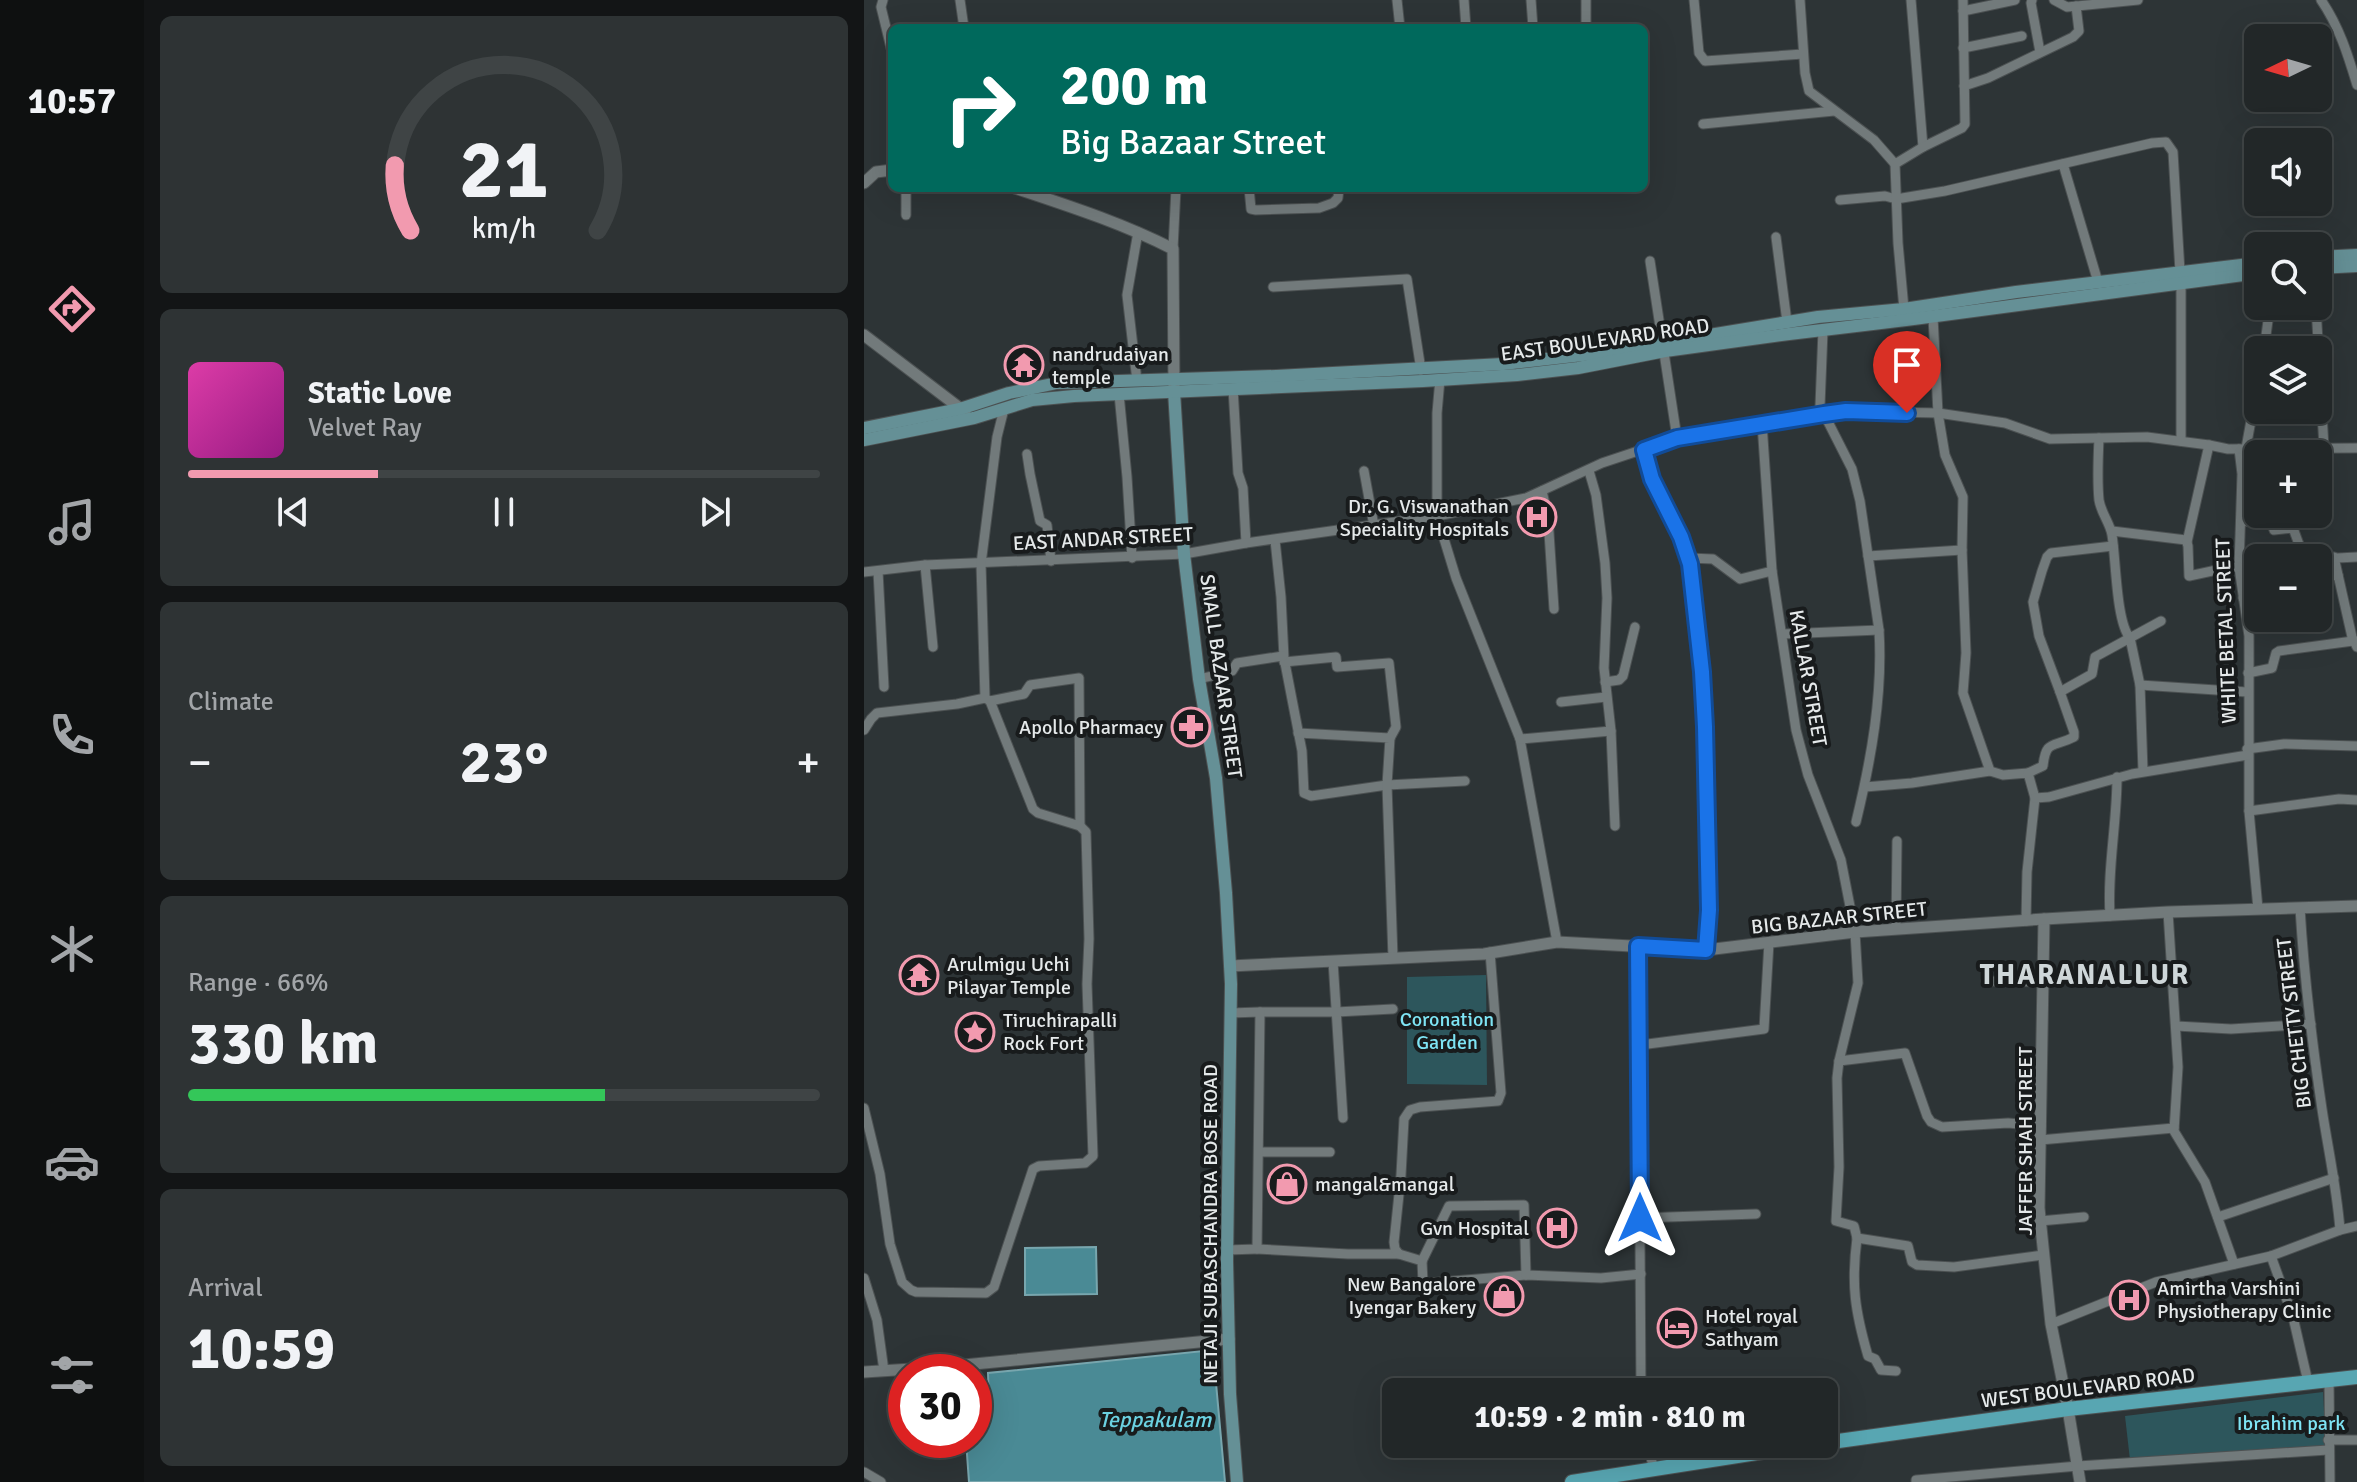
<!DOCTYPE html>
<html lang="en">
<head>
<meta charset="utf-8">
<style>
	body { margin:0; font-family:Signika,sans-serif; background:#2e3334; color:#f1f3f6; height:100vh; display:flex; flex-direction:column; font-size:30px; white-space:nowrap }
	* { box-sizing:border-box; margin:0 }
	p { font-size:26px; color:#a2a5a8 }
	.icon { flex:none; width:44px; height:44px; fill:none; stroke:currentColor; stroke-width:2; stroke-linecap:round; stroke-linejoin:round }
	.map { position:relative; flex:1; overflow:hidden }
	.side { display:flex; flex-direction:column; gap:16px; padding:16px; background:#131516; width:720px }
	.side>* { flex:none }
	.guide { position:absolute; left:24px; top:24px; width:760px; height:168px; border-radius:12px; box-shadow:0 8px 32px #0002,0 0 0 2px #3f4445; background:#00695c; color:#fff; overflow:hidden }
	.needle { width:52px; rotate:265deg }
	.fabs { position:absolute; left:1380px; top:24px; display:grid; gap:16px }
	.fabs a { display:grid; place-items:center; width:88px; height:88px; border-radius:12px; background:#222728; box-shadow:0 8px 32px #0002,0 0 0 2px #3f4445; font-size:40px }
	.speed { position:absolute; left:24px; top:1354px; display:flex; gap:16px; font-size:40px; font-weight:700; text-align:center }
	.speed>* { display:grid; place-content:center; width:104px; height:104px; border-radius:50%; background:#222728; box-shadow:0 8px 32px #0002,0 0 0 2px #3f4445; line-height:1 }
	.speed .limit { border:12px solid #d22; background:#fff; color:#111 }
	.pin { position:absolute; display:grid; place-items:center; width:68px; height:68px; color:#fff; margin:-82px -34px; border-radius:50% 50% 50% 0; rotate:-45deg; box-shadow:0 0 8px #0007 }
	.pin .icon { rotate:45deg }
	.me { position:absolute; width:88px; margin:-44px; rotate:0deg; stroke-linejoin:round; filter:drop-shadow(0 0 6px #0008) }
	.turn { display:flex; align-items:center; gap:28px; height:168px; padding:0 40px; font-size:36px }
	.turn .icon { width:104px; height:104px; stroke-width:2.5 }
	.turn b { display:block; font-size:56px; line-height:68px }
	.big { font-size:60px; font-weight:700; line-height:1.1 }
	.side .widget { flex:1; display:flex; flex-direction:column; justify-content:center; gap:12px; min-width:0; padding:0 28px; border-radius:12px; background:#2e3334 }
	.side .dial { align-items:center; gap:0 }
	.dial svg { height:208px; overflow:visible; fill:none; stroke:#3f4445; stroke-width:7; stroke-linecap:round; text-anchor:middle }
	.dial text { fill:#f1f3f6; stroke:none }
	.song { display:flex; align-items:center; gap:24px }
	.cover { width:96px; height:96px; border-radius:12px; background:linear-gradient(135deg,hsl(320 70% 55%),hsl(310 70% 35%)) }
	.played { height:8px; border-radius:4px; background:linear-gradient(90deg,#f29aaf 30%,#3f4445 30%) }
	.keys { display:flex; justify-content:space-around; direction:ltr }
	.heat { display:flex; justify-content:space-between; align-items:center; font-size:44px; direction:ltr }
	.charge { height:12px; border-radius:6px; background:linear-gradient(90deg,#34c759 66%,#3f4445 0) }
	.trip { position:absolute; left:518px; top:1378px; width:456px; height:80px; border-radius:12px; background:#222728; box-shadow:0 8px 32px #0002,0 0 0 2px #3f4445; font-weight:700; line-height:80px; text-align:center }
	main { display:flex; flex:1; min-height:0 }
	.tab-bar { display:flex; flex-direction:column; width:144px; justify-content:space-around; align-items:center; background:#0e1010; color:#a2a5a8 }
	.tab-bar .icon { width:56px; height:56px }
	.tab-bar .current { color:#f29aaf }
	.tab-bar b { font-size:36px; color:#f1f3f6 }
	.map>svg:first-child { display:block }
	.green { fill:#2d565c }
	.water { fill:#4a8a95; stroke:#78a6ae; stroke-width:2 }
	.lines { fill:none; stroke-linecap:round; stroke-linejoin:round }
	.minor-casing { stroke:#4c5152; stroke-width:11 }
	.tertiary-casing { stroke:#4c5152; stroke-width:13 }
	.secondary-casing { stroke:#4c5152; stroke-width:14 }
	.primary-casing { stroke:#4c5152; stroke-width:16 }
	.minor { stroke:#727a7b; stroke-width:9 }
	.tertiary { stroke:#727a7b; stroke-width:11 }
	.secondary { stroke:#659096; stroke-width:12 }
	.primary { stroke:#58a6b2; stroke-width:14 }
	.route-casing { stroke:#114b97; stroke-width:20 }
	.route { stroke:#1a73e8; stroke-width:14 }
	.labels { text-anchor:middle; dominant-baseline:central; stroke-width:8; stroke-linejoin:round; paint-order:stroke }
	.street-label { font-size:20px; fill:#e5e9ea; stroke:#181b1c }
	.poi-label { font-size:20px; fill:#e5e9ea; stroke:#181b1c; text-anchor:start }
	.park-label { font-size:20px; fill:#7ee4f4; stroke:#181b1c }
	.water-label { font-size:22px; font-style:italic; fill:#6bd1e1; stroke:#181b1c }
	.district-label { font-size:28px; font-weight:bold; letter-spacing:2px; fill:#cfd7d9; stroke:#181b1c }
</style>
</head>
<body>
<main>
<nav class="tab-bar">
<b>10:57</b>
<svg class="icon current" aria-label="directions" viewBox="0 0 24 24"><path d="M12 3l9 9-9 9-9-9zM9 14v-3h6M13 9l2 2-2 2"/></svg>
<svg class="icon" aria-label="music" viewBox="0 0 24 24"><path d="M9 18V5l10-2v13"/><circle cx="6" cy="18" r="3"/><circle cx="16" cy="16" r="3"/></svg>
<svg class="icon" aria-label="phone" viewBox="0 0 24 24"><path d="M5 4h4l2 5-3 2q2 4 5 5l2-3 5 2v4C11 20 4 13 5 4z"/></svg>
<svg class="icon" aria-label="climate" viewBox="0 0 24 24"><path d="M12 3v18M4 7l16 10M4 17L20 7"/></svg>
<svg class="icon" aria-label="car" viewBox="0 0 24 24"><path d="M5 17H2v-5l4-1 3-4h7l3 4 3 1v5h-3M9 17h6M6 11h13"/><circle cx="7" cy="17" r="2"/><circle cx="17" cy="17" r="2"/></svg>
<svg class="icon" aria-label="filters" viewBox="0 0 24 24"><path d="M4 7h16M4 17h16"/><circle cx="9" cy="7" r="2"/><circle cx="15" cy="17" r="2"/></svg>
</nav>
<section class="side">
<div class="widget dial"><svg viewBox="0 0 100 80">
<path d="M14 69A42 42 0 1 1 86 69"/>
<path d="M14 69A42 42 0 0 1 8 44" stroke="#f29aaf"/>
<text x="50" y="56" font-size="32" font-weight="700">21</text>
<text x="50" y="72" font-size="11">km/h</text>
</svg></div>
<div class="widget">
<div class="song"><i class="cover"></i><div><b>Static Love</b><p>Velvet Ray</p></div></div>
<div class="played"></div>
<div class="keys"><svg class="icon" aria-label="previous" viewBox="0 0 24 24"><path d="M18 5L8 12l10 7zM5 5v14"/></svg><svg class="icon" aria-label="pause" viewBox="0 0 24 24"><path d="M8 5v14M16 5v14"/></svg><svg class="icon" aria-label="next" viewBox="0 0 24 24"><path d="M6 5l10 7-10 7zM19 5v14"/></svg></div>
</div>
<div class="widget"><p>Climate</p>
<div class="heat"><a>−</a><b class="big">23°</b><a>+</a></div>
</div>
<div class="widget"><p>Range · 66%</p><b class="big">330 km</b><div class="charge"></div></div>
<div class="widget"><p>Arrival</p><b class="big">10:59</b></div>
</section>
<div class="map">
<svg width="1493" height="1482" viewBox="0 0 1493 1482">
	<rect width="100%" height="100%" fill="#2d3436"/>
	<g class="green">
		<polygon points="622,975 623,1085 543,1084 543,977"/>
		<polygon points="1459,1392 1462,1448 1266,1460 1261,1416"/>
	</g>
	<g class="water">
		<polygon points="232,1247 233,1294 161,1295 161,1248"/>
		<polygon points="349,1350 361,1482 105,1482 102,1440 110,1440 110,1405 125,1403 124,1373"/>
	</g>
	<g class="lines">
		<g class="minor-casing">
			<g id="minor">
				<polyline points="19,0 17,7 28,52"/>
				<polyline points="96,0 100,28"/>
				<polyline points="533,0 536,28"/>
				<polyline points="600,0 602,28"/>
				<polyline points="667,0 669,28"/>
				<polyline points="830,0 835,53 841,61 939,54"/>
				<polyline points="936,0 941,73 945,91 1010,140 1031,164"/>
				<polyline points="1047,0 1059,147"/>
				<polyline points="1168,0 1167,3 1176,52"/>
				<polyline points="1190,0 1203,7 1274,0"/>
				<path d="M1457 0C1475 26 1484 55 1493 85"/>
				<polyline points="1099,11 1151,0"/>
				<polyline points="722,28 722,0"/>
				<polyline points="1099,48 1158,36"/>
				<polyline points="1100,86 1124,78 1209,37 1215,31 1212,6"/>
				<polyline points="839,124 970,111"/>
				<polyline points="1199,164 1234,282"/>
				<polyline points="385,188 387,209 392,210 455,208 469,203 474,198 475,188"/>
				<polyline points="976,200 1021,196 1032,199 1081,191 1288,143 1302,142 1309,152 1316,272"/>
				<polyline points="42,215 42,188"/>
				<polyline points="912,237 923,322"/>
				<polyline points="309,249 312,188"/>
				<polyline points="786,261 813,438"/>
				<polyline points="1317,282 1317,441"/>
				<polyline points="409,287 543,279 557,370"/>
				<polyline points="1452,306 1460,448"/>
				<polyline points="1040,309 1034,243 1031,164 1059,147 1098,128 1101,124 1099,0"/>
				<polyline points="1069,317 1074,413 1081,455 1099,497 1098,550 1102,653 1099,693 1126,771 1139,775 1164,773 1171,798 1163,872 1162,921"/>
				<polyline points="1400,350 1406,306"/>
				<polyline points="576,379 573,413 573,516 592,578 656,739 693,942"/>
				<polyline points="273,381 263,295 274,232"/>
				<polyline points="369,388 374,473 379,488 382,543"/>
				<polyline points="255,394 263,477 268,558"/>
				<polyline points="898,423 908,571 932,730 944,775 977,860 991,932 994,983 975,1061 973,1078 975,1167 972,1221 990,1226 993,1238 1044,1246 1048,1262 1053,1265 1090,1267 1179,1255"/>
				<path d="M1235 438C1234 459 1233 480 1235 500 1237 513 1246 523 1248 535 1252 559 1252 622 1266 638L1276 685 1279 771"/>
				<polyline points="1382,448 1394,382"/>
				<polyline points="1375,449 1378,474 1375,567 1385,636 1385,811 1394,909"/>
				<polyline points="780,450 788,479 817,537 826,564 838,672 841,727 845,910 842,950"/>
				<polyline points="163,454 166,474 176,521 183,525 187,561"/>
				<polyline points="500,471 510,526"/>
				<polyline points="725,471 732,495 741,563 743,598 740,668 747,731 751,826"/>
				<polyline points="678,491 684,517 690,609"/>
				<polyline points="1378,521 1408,524 1410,530 1429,528 1440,558"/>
				<polyline points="1248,531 1322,540 1324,546 1325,576 1362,568 1375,567"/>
				<polyline points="411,540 417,597 420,658 438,751 440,793 447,796 523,785 601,781"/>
				<polyline points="1323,542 1345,445"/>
				<polyline points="1004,556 1098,550"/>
				<polyline points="1470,557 1488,637 1493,647"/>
				<polyline points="825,558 849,559 876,579 908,571"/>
				<polyline points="1454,559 1493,557"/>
				<polyline points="61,565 69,647"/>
				<polyline points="14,571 20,687"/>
				<polyline points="0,572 61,565 320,554 382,543 573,516 662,498 738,463 813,438 982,411 1074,413 1141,423 1186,439 1283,437 1345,445 1364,449 1493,448"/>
				<polyline points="1454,578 1474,575"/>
				<polyline points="1379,598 1394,596"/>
				<polyline points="919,634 1015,630 996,501 988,469 956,406 959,330"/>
				<polyline points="420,662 472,657 473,667 525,663 532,727 526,738"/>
				<polyline points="1384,673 1408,668 1412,653 1415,651 1489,641"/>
				<polyline points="335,679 368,671 373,663 419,656"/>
				<polyline points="741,682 755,680 759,676 771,627"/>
				<polyline points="1276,685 1383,692"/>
				<polyline points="1196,692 1175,636 1169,602 1178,571 1183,557 1187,553 1249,546"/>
				<polyline points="126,701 160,694 166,685 215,678 216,826"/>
				<polyline points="697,702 742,697"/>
				<polyline points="0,730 7,719 13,713 93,704 121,698"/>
				<polyline points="434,733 526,738 523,785 529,958"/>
				<polyline points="656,739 747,731"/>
				<polyline points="1383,749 1420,744 1493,746"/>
				<path d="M1164 773 1179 766C1182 739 1189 748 1210 737V732L1196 692 1228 674 1231 657 1297 621"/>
				<polyline points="1001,787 1048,783 1126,771"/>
				<polyline points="1171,798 1185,797 1268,774 1384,755"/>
				<polyline points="1385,811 1475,799 1493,800"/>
				<path d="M992 822C1007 760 1019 695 1015 630"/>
				<path d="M1436 908C1440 975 1448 1042 1458 1109 1464 1149 1473 1189 1476 1230"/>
				<polyline points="1304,912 1314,1067 1310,1131 1341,1182 1370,1264"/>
				<path d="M1246 916C1243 869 1253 824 1253 777"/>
				<polyline points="1032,929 1033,841"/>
				<polyline points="774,946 777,1392"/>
				<polyline points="469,961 479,1118"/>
				<polyline points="1122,981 1180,982"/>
				<polyline points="396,1012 472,1012 529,1009"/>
				<polyline points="1312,1026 1367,1029 1447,1024"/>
				<polyline points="776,1045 900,1029 905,942"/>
				<polyline points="975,1061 1041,1053 1063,1116 1067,1122 1078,1127 1144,1123 1177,1126"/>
				<polyline points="0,1108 16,1174 26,1244 38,1282 47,1290 52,1292 122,1293 130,1287 169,1169 175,1166 221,1163 229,1156 223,984 225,939 222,832 216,826 174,813 169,809 126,701 121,698 117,564 133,437 140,409"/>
				<polyline points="1176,1140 1310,1128"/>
				<polyline points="395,1152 466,1152"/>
				<polyline points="1354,1217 1470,1178"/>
				<polyline points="776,1218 892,1214"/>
				<polyline points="1176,1221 1220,1217"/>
				<path d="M993 1238C987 1285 991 1311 1004 1356L1011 1359 1017 1370 1032 1371"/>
				<polyline points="393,1249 484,1254 535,1254 558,1261 559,1283 565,1283 662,1275 737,1278 777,1274"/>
				<polyline points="363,1250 393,1249 396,1012 366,1013"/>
				<polyline points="535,1254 531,1249 530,1242 537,1175 540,1119 546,1110 556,1107 634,1101 637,1093 626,952"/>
				<polyline points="1407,1256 1429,1317 1444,1382"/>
				<polyline points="558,1261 585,1206 660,1205 662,1275"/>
				<polyline points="0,1278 13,1320 20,1371"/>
				<polyline points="1187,1324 1292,1282 1407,1256 1476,1230 1493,1226"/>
				<polyline points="1465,1380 1466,1482"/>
				<polyline points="1464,1440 1493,1440"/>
				<polyline points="784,1444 790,1471"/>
				<polyline points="0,1472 17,1482"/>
				<polyline points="1052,1482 1052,1480 1214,1466 1464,1450"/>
			</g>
		</g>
		<g class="tertiary-casing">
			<g id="tertiary">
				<polyline points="0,183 12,172 28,170"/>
				<path d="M151 188C205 206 258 223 309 249L310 386"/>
				<polyline points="0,335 101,412"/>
				<polyline points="1180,919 1175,1208 1187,1324 1204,1409 1216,1482"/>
				<polyline points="366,966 620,954 693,942 842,950 991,932 1180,919 1304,912 1493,906"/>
				<polyline points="0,1372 79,1367 365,1339"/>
			</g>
		</g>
		<g class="secondary-casing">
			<g id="secondary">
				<polyline points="1454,257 1493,255"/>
				<polyline points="1454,268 1493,266"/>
				<polyline points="310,391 320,554 335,679 352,778 362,893 367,984 363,1261 366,1394 373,1482"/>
				<polyline points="0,428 96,409 145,393 193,383 412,376 639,364 736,353 954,317 1040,309 1152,292 1394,263"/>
				<polyline points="0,440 110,418 168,400 210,396 559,381 653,375 714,368 801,351 925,334 1042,320 1394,273"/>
			</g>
		</g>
		<g class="primary-casing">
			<g id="primary">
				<polyline points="960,1443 1204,1409 1493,1377"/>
				<polyline points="708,1482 950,1444"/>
			</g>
		</g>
		<use href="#minor" class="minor"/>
		<use href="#tertiary" class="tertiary"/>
		<use href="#secondary" class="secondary"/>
		<use href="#primary" class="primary"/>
	</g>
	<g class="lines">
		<g class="route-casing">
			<polyline id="route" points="776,1218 774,946 842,950 845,910 841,727 838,672 826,564 817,537 788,479 780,450 813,438 960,414 982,411 1043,413"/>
		</g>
		<use href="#route" class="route"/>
	</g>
	<defs>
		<g id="temple-ring" transform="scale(2)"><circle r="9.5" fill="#181b1c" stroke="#f29aaf" stroke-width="1.5"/><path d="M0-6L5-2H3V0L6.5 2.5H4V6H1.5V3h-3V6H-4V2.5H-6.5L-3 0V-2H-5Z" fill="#f29aaf"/></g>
		<g id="hospital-ring" transform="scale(2)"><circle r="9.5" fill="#181b1c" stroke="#f29aaf" stroke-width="1.5"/><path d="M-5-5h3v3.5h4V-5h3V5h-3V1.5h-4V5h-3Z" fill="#f29aaf"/></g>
		<g id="pharmacy-ring" transform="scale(2)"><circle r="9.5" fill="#181b1c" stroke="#f29aaf" stroke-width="1.5"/><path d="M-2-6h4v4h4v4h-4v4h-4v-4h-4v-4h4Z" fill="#f29aaf"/></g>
		<g id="sight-ring" transform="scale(2)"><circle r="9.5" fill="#181b1c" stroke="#f29aaf" stroke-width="1.5"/><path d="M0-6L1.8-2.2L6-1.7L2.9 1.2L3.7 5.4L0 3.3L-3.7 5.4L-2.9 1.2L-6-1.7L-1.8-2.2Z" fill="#f29aaf"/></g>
		<g id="shop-ring" transform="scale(2)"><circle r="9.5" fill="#181b1c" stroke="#f29aaf" stroke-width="1.5"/><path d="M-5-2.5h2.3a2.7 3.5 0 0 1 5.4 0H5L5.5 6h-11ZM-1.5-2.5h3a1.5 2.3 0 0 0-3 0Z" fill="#f29aaf"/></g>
		<g id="hotel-ring" transform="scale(2)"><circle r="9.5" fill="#181b1c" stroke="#f29aaf" stroke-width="1.5"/><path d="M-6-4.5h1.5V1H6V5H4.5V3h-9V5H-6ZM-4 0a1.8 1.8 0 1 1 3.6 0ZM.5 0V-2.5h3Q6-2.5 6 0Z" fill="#f29aaf"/></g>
	</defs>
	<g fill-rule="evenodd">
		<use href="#temple-ring" x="160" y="365"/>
		<use href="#hospital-ring" x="673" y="517"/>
		<use href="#pharmacy-ring" x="327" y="727"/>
		<use href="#temple-ring" x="55" y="975"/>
		<use href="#sight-ring" x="111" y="1032"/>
		<use href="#shop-ring" x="423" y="1184"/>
		<use href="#hospital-ring" x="693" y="1228"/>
		<use href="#shop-ring" x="640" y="1296"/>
		<use href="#hospital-ring" x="1265" y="1300"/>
		<use href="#hotel-ring" x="813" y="1328"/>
	</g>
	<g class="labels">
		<g class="street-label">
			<text transform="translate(741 340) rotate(-8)">EAST BOULEVARD ROAD</text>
			<text transform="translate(239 539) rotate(-3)">EAST ANDAR STREET</text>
			<text transform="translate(1362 631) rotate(-92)">WHITE BETAL STREET</text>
			<text transform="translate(357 676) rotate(82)">SMALL BAZAAR STREET</text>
			<text transform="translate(944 678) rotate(80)">KALLAR STREET</text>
			<text transform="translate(975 918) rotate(-6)">BIG BAZAAR STREET</text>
			<text transform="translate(1430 1023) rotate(-97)">BIG CHETTY STREET</text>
			<text transform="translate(1161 1141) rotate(-90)">JAFFER SHAH STREET</text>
			<text transform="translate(346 1224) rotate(-90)">NETAJI SUBASCHANDRA BOSE ROAD</text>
			<text transform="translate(1224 1388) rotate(-7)">WEST BOULEVARD ROAD</text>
		</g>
		<g class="poi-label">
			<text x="188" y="354">nandrudaiyan<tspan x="188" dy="23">temple</tspan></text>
			<text x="645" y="506" text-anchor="end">Dr. G. Viswanathan<tspan x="645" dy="23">Speciality Hospitals</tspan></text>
			<text x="299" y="727" text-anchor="end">Apollo Pharmacy</text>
			<text x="83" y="964">Arulmigu Uchi<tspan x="83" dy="23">Pilayar Temple</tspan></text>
			<text x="139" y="1020">Tiruchirapalli<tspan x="139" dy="23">Rock Fort</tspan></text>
			<text x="451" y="1184">mangal&amp;mangal</text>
			<text x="665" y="1228" text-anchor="end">Gvn Hospital</text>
			<text x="612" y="1284" text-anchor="end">New Bangalore<tspan x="612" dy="23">Iyengar Bakery</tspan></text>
			<text x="1293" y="1288">Amirtha Varshini<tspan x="1293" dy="23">Physiotherapy Clinic</tspan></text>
			<text x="841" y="1316">Hotel royal<tspan x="841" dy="23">Sathyam</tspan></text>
		</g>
		<g class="park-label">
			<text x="583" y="1019">Coronation<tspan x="583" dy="23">Garden</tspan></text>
			<text x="1427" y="1423">Ibrahim park</text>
		</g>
		<g class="water-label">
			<text x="291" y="1419">Teppakulam</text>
		</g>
		<g class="district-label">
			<text x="1221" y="975">THARANALLUR</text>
		</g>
	</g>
</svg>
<div class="fabs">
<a><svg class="needle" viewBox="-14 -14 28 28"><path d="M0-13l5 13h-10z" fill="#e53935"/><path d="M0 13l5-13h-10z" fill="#a2a5a8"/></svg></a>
<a><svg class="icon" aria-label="sound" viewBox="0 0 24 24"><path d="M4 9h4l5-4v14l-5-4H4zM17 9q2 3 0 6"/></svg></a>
<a><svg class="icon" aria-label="search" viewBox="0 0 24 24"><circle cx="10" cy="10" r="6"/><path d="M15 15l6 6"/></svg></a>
<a><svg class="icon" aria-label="layers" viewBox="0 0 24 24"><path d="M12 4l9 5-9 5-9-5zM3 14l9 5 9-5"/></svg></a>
<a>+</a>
<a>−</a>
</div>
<div class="speed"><div class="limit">30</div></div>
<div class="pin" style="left:1043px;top:413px;background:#d93025"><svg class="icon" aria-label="arrive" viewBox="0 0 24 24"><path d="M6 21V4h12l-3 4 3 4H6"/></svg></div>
<svg class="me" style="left:776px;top:1218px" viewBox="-20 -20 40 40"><path d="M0-17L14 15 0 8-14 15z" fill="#1a73e8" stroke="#fff" stroke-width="4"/></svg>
<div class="trip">10:59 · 2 min · 810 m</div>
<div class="guide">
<div class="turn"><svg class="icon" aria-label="right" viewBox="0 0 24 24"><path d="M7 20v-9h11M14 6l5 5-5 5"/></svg><div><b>200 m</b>Big Bazaar Street</div></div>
</div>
</div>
</main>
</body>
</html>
